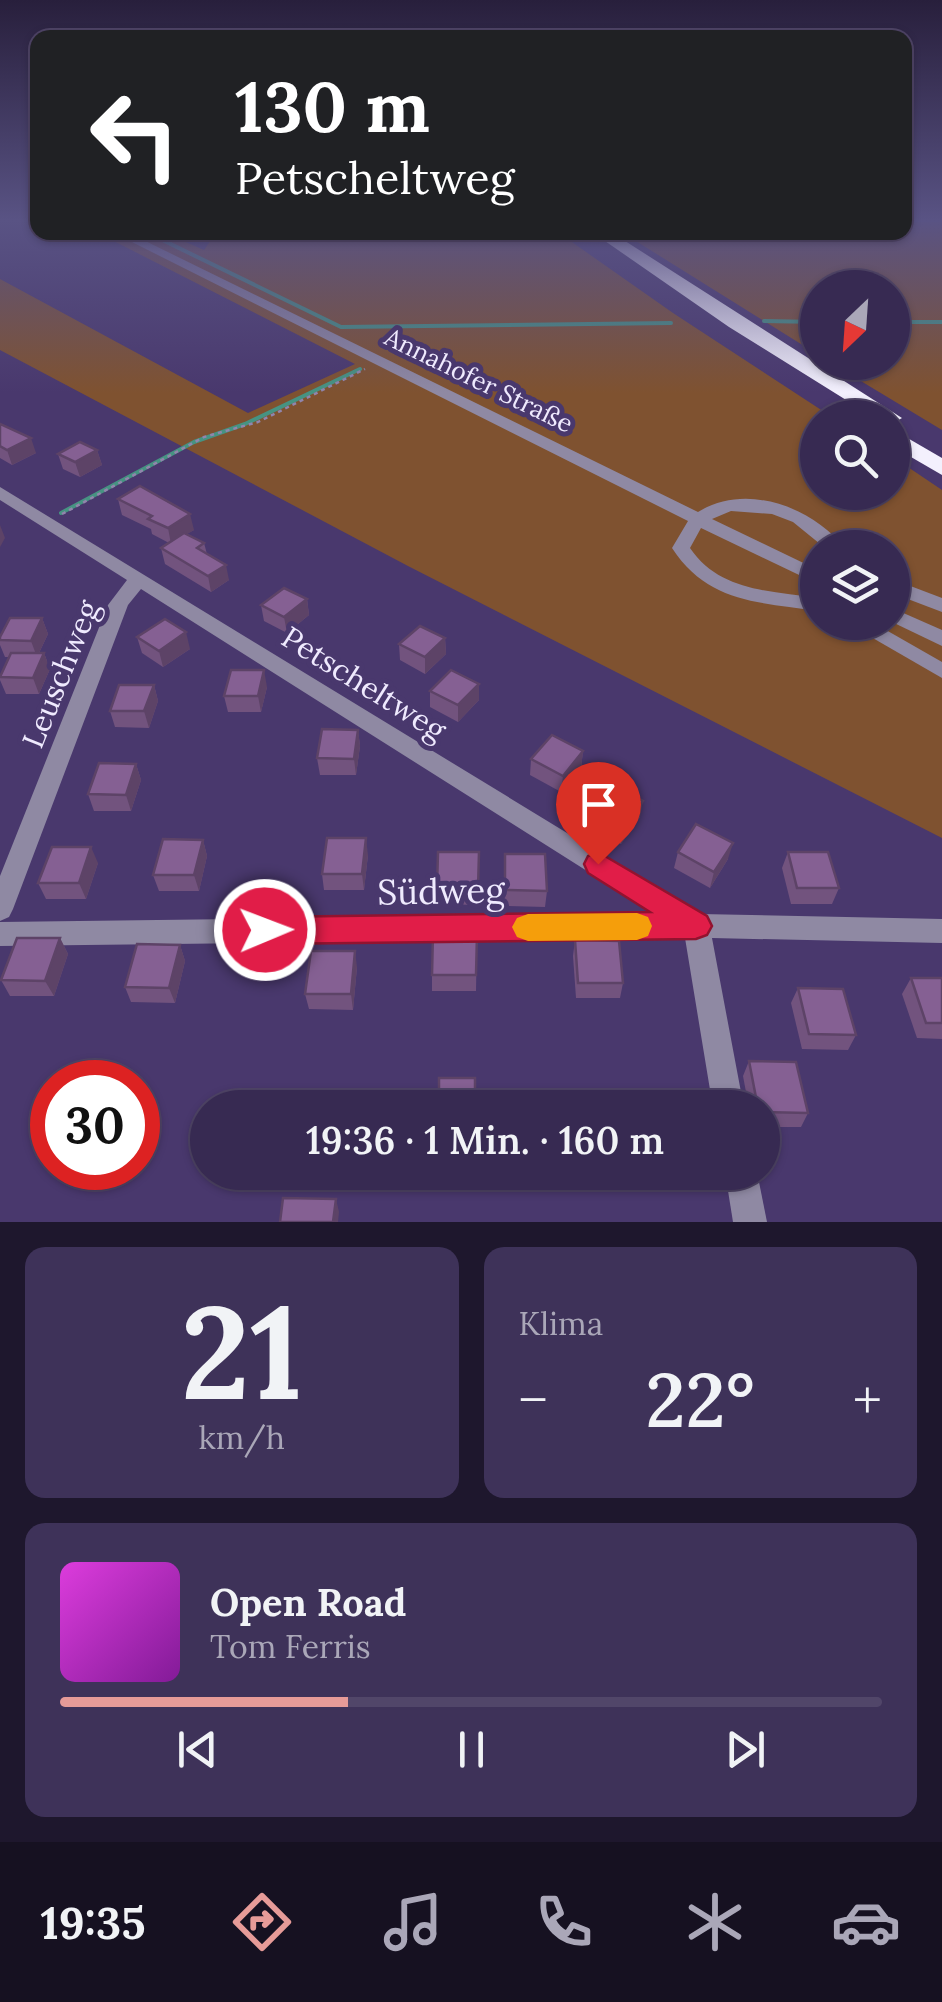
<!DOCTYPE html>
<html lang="de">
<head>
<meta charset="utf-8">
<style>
	body { margin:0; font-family:Lora,serif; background:#3e3259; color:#f1f3f6; height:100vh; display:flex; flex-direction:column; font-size:38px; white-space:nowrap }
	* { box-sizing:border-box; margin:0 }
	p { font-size:32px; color:#aaa7b8 }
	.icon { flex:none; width:55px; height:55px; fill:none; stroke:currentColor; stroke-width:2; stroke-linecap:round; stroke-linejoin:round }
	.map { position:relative; height:1222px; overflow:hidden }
	.panel { display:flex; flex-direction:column; gap:25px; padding:25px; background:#1e172d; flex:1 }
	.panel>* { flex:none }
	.banner { position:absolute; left:30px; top:30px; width:882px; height:210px; border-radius:20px; box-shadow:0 2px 8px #0004,0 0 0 2px #514669; background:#202124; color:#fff; overflow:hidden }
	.needle { width:65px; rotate:205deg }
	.controls { position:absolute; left:800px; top:270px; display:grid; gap:20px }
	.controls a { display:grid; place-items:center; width:110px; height:110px; border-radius:50%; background:#372a52; box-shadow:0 2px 8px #0004,0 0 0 2px #514669; font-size:50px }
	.speed { position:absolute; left:30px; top:1060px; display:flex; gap:20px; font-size:50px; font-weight:700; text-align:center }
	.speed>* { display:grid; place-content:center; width:130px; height:130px; border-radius:50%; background:#372a52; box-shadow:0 2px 8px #0004,0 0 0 2px #514669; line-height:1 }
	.speed .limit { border:15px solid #d22; background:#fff; color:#111 }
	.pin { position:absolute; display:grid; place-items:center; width:85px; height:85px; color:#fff; margin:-102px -42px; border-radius:50% 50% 50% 0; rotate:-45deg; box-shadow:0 0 10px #0007 }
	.pin .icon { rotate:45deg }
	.me { position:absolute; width:110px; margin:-55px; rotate:89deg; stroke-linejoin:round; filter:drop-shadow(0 0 8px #0008) }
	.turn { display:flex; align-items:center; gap:35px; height:210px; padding:0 40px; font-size:45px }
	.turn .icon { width:130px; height:130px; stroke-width:2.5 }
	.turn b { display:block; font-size:70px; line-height:85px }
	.big { font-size:75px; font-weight:600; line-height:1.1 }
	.panel .card { flex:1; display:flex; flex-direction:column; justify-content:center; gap:15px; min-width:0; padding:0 35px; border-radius:20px; background:#3e3259 }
	.panel .dial { align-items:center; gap:0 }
	.dial b { font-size:130px; line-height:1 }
	.song { display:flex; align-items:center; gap:30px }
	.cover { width:120px; height:120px; border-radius:15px; background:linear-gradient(135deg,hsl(300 70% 55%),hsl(290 70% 35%)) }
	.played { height:10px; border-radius:5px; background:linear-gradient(90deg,#e69b98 35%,#514669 35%) }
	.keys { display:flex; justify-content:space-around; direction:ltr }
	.heat { display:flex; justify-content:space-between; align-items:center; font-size:55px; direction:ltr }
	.panel .tiles { flex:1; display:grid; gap:25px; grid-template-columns:1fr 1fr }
	.card:last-child { grid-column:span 2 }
	.trip { position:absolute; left:190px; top:1090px; width:590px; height:100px; border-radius:50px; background:#372a52; box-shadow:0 2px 8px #0004,0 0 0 2px #514669; font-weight:600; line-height:100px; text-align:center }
	.menu { display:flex; height:160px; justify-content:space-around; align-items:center; background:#161121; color:#aaa7b8 }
	.menu .icon { width:70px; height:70px }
	.menu .selected { color:#e69b98 }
	.menu b { font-size:45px; color:#f1f3f6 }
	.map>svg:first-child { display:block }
	.green { fill:#7f5230; fill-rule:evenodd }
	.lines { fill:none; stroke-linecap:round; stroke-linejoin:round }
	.stream { stroke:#469382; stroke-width:4 }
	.path { stroke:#9185ac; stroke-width:2.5; stroke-dasharray:4 4; stroke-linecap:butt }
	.minor { fill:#8f89a3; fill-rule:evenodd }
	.highway { fill:#f3f0fd; fill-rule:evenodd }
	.wall { fill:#72537e }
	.shaded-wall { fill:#5d4367 }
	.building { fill:#856093; stroke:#5d4367; stroke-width:2.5 }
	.route { fill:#e11d48; stroke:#92132f; stroke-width:2.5 }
	.slow { fill:#f59e0b }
	.labels { text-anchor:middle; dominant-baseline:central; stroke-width:10; stroke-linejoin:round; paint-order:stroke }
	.far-street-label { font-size:25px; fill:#efeafe; stroke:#49386d }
	.street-label { font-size:30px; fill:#efeafe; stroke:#49386d }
	.near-street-label { font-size:35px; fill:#efeafe; stroke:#49386d }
</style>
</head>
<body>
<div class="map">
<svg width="942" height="1222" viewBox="0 0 942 1222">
	<rect width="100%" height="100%" fill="#49386d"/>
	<g class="green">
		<polygon points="905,222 942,222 942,430 831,363 892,362 892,288 818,288 817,354 623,233 905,232"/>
		<path d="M98 233H165L204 250 216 233H559L673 313 832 417 818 418V492H892L893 457 942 490V838L408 566 0 350V279L248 413 355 364ZM818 548H892V622H818Z"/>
	</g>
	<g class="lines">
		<g class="stream">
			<polyline points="146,232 341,327 671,323"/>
			<polyline points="764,321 818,322"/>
			<polyline points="892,322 942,322"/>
			<polyline points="61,513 194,442 245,424 360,369"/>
		</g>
		<polyline class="path" points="62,514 204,437 258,422 365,369"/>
		<g class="minor">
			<path d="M112 232H127L698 512C746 482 812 507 845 548H825L793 522 772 514 731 511 712 519 818 570V584L701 528 690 548C719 591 770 591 818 598V611C758 602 708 603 672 548L688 521Z"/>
			<polygon points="0,487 700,914 942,919 942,943 712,938 744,1108 713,1108 685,938 0,946 0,922 655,914 141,589 128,605 13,909 9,917 0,921 0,876 108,605 127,580 0,500"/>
			<polygon points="892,579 942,598 942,612 892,593"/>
			<polygon points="892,608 942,630 942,646 892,622"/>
			<polygon points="845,622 872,622 942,662 942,678"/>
			<polygon points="725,1172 757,1172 767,1222 733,1222"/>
		</g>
		<g class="highway">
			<polygon points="592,232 611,232 902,418 892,424 892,418 875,418 729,327"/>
			<polygon points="892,429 942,458 942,475 892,446"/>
		</g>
	</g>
	<g class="wall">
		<polygon points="0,424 36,453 12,465 0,458"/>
		<polygon points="97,450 102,465 80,477 63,469 58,454"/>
		<polygon points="118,499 194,530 186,534 204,543 207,554 229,580 211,592 165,564 161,548 169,543 152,534 151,529 122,515"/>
		<polygon points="307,599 309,615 287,633 264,621 261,605"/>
		<polygon points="42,618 48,634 39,653 44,653 50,669 39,694 6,694 0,680 0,675 10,657 5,657 0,645 0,637"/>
		<polygon points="137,637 190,649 163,667 142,653"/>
		<polygon points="445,638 446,654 425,674 400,660 399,644"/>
		<polygon points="479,684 479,700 458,722 430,707 430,691"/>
		<polygon points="154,685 158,701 149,728 115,727 110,711"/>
		<polygon points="267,687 261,712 228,712 224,696"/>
		<polygon points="358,730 360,746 356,775 320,775 317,758"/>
		<polygon points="583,751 581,768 561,792 530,775 531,759"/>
		<polygon points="136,764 141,780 131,811 94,811 88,794"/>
		<polygon points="590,810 640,817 621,844 588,826"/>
		<polygon points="203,840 207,856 199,891 159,891 153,875"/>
		<polygon points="479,852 478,905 438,904 437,888"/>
		<polygon points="678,852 728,859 710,888 674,868"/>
		<polygon points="788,852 839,888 832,904 791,904 782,868"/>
		<polygon points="505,854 547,891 545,907 504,906"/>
		<polygon points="368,855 364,890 324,890 322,874"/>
		<polygon points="98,863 86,899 46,899 38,883"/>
		<polygon points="477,934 476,991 432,991 432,975"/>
		<polygon points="60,938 68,954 54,996 10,996 1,980"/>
		<polygon points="575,940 623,983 620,998 576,998 573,956"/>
		<polygon points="180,945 185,961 175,1003 131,1002 125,987"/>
		<polygon points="357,967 353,1010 309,1009 305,994"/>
		<polygon points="911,978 942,978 942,1039 917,1038 902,994"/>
		<polygon points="798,988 856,1035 848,1050 802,1049 791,1003"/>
		<polygon points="749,1061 808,1113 801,1127 762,1127 762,1108 749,1108 743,1076"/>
		<polygon points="636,1172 693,1172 693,1177 688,1190 638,1189"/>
	</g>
	<g class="shaded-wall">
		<polygon points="31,438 36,453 12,465 7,450"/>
		<polygon points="97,450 102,465 80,477 75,462"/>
		<polygon points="190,514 194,530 171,544 168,528"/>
		<polygon points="0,525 5,538 0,547"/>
		<polygon points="226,565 229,580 211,592 208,576"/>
		<polygon points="307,599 309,615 287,633 284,617"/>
		<polygon points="42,618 48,634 37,657 31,641"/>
		<polygon points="186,632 190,649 163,667 159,651"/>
		<polygon points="445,638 446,654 425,674 425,657"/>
		<polygon points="44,653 50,669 39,694 33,678"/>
		<polygon points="264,670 267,687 261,712 258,696"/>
		<polygon points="479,684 479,700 458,722 458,705"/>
		<polygon points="154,685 158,701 149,728 144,711"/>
		<polygon points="358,730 360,746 356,775 354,759"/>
		<polygon points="583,751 581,768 561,792 563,776"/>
		<polygon points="136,764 141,780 131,811 126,795"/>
		<polygon points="643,801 640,817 621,844 624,828"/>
		<polygon points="366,838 368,855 364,890 362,874"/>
		<polygon points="203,840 207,856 199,891 194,875"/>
		<polygon points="733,843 728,859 710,888 714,872"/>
		<polygon points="91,847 98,863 86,899 79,883"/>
		<polygon points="60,938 68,954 54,996 45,981"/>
		<polygon points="180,945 185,961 175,1003 169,988"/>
		<polygon points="355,951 357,967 353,1010 351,994"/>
		<polygon points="336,1199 339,1212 338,1222 333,1222"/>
	</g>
	<g class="building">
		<polygon points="0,424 31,438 7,450 0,446"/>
		<polygon points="80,442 97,450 75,462 58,454"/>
		<polygon points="140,486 190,514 168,528 148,519 152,516 118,499"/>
		<polygon points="184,533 204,543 197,548 226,565 208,576 161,548"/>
		<polygon points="284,588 307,599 284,617 261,605"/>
		<polygon points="10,618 42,618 31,641 0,640 0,637"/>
		<polygon points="165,619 186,632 159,651 137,637"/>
		<polygon points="420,626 445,638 425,657 399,644"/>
		<polygon points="11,653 44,653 33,678 0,677"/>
		<polygon points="231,670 264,670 258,696 224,696"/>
		<polygon points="451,670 479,684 458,705 430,691"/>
		<polygon points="119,685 154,685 144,711 110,711"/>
		<polygon points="322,729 358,730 354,759 317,758"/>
		<polygon points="552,735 583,751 563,776 531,759"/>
		<polygon points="99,763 136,764 126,795 88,794"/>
		<polygon points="610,783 643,801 624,828 590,810"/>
		<polygon points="696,824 733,843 714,872 678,852"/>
		<polygon points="327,838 366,838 362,874 322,874"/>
		<polygon points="163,839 203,840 194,875 153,875"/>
		<polygon points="52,847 91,847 79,883 38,883"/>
		<polygon points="438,852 479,852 478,889 437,888"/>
		<polygon points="788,852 828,852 839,888 797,888"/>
		<polygon points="505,854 545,854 547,891 505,890"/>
		<polygon points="433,933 477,934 476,975 432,975"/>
		<polygon points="17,938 60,938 45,981 1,980"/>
		<polygon points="575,940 619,941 623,983 578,983"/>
		<polygon points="137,944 180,945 169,988 125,987"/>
		<polygon points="311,951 355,951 351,994 305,994"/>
		<polygon points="911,978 942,978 942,1023 926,1023"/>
		<polygon points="798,988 843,989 856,1035 809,1034"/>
		<polygon points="749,1061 796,1062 808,1113 762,1112 762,1108 758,1108"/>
		<polygon points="439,1078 475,1078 475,1108 402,1108 403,1099 439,1099"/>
		<polygon points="641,1172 693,1172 693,1177 642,1176"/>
		<polygon points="283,1198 336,1199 333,1222 280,1222"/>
	</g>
	<linearGradient id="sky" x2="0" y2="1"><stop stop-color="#281f3c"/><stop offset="0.56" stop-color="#595384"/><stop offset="1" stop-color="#595384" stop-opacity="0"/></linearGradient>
	<rect width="942" height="393" fill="url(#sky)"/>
	<polygon class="route" points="598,852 707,916 712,926 707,935 696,939 265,944 254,940 250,930 254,921 265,917 650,912 588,873 584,864 588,856"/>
	<polygon class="slow" points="637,913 648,917 652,926 648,936 637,940 528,941 517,937 512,927 517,918 528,914"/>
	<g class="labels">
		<g class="far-street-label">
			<text transform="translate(479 380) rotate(26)">Annahofer Straße</text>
		</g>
		<g class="street-label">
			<text transform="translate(60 674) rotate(-68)">Leuschweg</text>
			<text transform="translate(364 683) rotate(32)">Petscheltweg</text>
		</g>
		<g class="near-street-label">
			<text transform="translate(441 891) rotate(-1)">Südweg</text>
		</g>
	</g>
</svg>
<div class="controls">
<a><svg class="needle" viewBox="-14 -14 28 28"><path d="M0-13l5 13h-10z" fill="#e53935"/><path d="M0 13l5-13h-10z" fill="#aaa7b8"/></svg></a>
<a><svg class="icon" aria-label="search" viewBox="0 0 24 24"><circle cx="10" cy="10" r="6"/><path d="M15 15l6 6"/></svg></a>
<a><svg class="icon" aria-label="layers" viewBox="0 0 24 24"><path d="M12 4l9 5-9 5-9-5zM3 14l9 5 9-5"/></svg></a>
</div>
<div class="speed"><div class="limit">30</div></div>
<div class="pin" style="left:598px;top:864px;background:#d93025"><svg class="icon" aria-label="arrive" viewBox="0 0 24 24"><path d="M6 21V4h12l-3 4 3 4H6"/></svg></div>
<svg class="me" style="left:265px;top:930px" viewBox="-20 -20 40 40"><circle r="17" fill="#e11d48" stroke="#fff" stroke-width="3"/><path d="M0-11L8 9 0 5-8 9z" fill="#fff"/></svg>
<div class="trip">19:36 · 1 Min. · 160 m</div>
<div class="banner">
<div class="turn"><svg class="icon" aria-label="left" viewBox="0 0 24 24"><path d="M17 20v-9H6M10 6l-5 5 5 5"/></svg><div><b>130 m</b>Petscheltweg</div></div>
</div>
</div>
<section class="panel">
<div class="tiles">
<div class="card dial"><b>21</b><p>km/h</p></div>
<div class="card"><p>Klima</p>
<div class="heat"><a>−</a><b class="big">22°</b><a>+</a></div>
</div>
<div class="card">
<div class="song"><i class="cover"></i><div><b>Open Road</b><p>Tom Ferris</p></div></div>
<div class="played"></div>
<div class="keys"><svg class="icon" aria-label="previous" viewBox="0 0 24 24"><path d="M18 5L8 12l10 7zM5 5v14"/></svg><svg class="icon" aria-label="pause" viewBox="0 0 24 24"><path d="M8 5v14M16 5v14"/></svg><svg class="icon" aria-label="next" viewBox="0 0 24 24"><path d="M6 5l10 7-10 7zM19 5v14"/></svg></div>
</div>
</div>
</section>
<nav class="menu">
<b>19:35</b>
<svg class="icon selected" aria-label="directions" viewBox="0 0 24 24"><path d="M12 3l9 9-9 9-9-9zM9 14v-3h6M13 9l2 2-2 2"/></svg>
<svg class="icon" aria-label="music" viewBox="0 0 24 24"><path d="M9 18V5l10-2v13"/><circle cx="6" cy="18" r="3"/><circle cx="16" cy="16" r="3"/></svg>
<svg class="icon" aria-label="phone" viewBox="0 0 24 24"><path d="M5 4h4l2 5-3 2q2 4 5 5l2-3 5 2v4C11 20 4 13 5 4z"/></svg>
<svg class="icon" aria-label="climate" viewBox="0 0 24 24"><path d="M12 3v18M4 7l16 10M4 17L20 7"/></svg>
<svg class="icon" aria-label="car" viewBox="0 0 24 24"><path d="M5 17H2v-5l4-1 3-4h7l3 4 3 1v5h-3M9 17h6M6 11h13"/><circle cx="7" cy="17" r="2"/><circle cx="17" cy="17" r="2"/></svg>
</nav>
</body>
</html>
